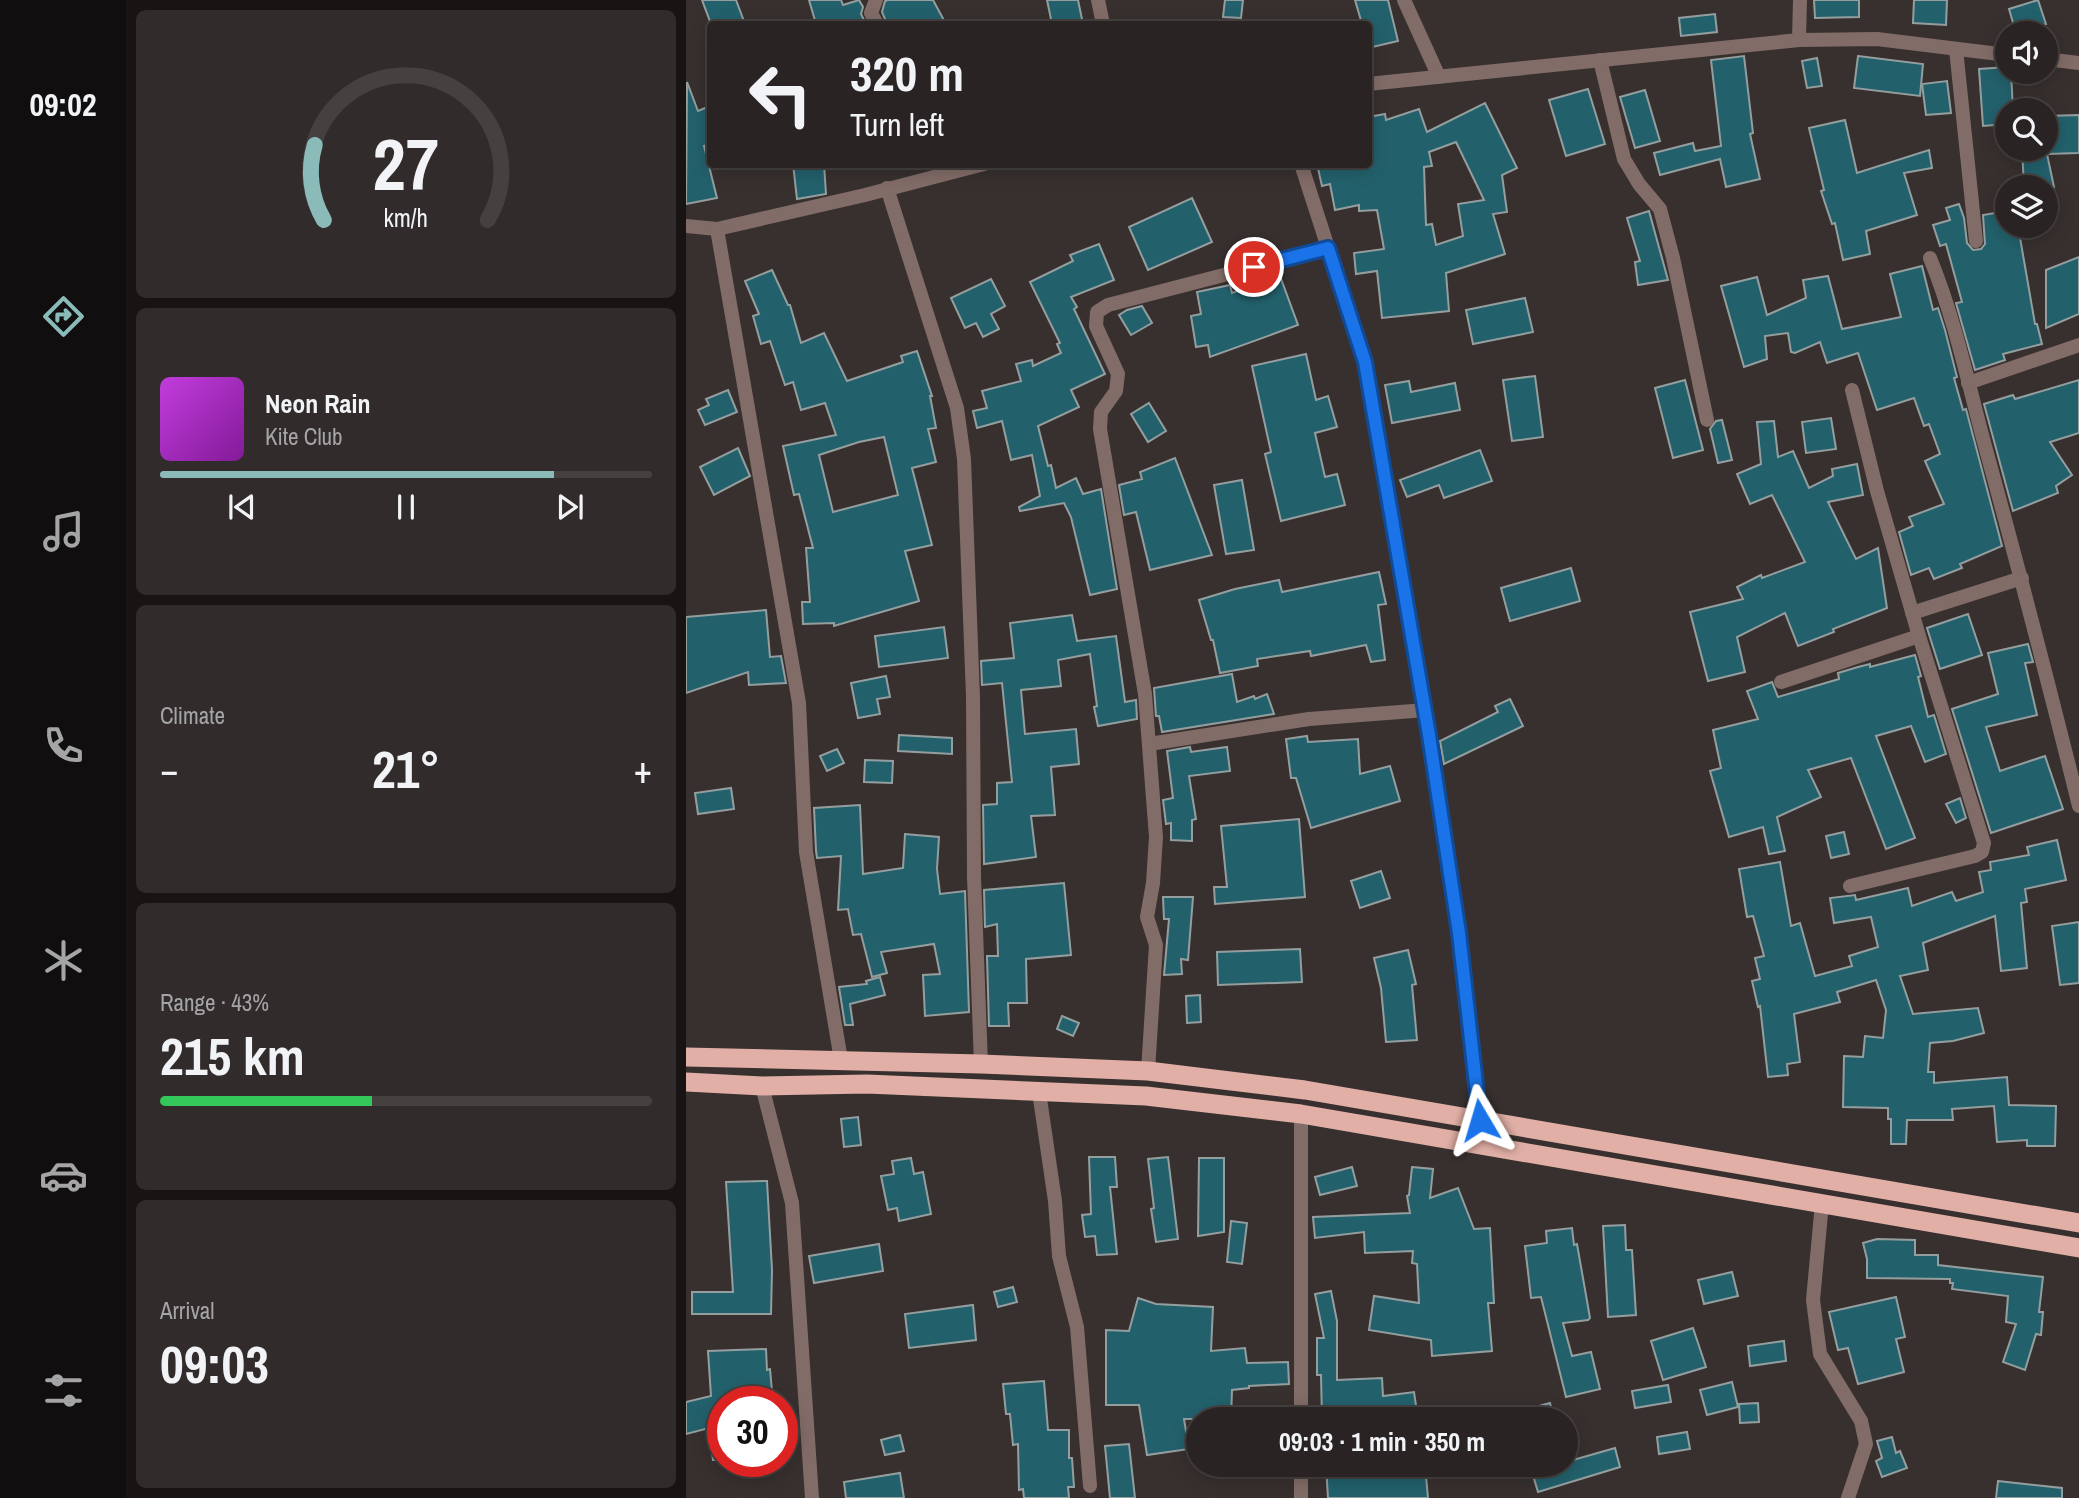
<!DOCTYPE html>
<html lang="en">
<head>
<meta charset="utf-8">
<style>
	body { margin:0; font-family:"Archivo Narrow",sans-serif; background:#312c2b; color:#f1f3f6; height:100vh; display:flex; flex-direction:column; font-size:26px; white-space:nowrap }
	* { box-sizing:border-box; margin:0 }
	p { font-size:23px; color:#a5a4a6 }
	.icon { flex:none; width:38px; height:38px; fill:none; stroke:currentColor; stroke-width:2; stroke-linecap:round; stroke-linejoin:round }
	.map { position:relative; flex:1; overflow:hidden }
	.sheet { display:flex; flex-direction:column; gap:10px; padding:10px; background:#171413; width:560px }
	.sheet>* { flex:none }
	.top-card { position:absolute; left:21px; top:21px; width:665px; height:147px; border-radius:7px; box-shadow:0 4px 18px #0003,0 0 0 2px #454141; background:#292423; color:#f1f3f6; overflow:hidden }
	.fabs { position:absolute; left:1309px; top:21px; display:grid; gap:14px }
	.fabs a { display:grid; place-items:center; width:63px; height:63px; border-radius:50%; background:#292423; box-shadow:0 4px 18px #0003,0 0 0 2px #454141; font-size:35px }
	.speed { position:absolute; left:21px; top:1386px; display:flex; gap:14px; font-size:35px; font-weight:700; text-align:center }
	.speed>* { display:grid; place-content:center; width:91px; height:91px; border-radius:50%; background:#292423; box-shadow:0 4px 18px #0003,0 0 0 2px #454141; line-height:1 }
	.speed .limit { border:10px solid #d22; background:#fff; color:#111 }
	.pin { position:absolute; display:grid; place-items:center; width:60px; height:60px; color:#fff; margin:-30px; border:4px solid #fff; border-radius:50%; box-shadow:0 2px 7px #0007 }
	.me { position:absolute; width:77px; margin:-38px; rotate:353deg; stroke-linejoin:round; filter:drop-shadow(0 0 5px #0008) }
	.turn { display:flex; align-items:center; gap:24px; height:147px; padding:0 28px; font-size:32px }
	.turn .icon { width:91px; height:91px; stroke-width:2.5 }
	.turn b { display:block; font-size:49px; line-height:60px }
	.big { font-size:52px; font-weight:700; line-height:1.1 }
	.sheet .widget { flex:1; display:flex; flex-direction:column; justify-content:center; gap:10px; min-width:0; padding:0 24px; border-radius:10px; background:#312c2b }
	.sheet .dial { align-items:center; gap:0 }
	.dial svg { height:182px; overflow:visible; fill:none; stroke:#454141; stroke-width:7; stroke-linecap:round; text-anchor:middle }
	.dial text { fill:#f1f3f6; stroke:none }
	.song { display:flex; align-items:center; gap:21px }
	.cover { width:84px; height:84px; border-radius:10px; background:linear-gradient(135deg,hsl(290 70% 55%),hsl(290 70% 35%)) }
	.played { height:7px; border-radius:4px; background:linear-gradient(90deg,#8bbbb9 80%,#454141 80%) }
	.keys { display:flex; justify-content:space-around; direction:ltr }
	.heat { display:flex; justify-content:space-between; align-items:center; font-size:38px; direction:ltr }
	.charge { height:10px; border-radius:5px; background:linear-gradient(90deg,#34c759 43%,#454141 0) }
	.trip { position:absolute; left:500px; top:1407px; width:392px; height:70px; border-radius:35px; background:#292423; box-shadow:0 4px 18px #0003,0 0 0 2px #454141; font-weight:700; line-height:70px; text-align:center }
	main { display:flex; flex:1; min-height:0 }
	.tabs { display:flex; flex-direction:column; width:126px; justify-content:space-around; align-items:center; background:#100e0e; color:#a5a4a6 }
	.tabs .icon { width:49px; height:49px }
	.tabs .active { color:#8bbbb9 }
	.tabs b { font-size:32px; color:#f1f3f6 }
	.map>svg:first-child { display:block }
	.building { fill:#22616c; stroke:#959e9f; stroke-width:2; fill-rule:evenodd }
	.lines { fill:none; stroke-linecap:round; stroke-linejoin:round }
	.minor { stroke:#826c67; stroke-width:14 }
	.trunk { stroke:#e1afa5; stroke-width:19 }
	.route-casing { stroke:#114b97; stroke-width:18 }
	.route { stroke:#1a73e8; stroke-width:12 }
</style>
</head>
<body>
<main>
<nav class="tabs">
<b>09:02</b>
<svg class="icon active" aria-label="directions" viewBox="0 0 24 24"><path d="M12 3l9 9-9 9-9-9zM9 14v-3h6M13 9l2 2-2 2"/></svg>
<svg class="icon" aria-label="music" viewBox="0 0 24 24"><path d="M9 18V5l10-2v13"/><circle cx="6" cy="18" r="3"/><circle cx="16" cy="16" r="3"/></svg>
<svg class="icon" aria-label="phone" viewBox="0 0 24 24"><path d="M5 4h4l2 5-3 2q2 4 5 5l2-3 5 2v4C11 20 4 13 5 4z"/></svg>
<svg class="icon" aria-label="climate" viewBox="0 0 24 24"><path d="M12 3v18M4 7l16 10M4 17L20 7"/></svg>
<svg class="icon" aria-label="car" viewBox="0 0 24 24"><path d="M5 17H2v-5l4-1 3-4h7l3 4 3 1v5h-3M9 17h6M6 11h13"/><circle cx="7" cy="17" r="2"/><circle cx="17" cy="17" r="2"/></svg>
<svg class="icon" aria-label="filters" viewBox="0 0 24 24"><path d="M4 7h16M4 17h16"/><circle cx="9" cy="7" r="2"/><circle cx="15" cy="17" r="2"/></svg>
</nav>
<section class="sheet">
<div class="widget dial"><svg viewBox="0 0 100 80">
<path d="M14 69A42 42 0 1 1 86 69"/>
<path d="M14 69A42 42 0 0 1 10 36" stroke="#8bbbb9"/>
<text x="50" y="56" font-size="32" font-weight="700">27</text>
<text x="50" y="72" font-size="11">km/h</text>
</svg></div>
<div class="widget">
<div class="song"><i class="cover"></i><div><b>Neon Rain</b><p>Kite Club</p></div></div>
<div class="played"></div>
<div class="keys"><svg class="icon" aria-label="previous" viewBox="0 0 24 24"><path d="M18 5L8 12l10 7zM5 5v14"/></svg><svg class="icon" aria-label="pause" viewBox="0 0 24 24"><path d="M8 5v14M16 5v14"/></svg><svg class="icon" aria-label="next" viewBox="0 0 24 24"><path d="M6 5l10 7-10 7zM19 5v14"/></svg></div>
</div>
<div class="widget"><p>Climate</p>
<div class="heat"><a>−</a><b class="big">21°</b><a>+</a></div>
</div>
<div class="widget"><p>Range · 43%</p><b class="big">215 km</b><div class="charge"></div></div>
<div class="widget"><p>Arrival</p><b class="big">09:03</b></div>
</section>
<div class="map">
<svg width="1393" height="1498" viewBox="0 0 1393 1498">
	<rect width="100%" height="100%" fill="#37302f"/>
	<g class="building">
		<polygon points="16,0 50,0 59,24 25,24"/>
		<polygon points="123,0 155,0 157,5 173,0 177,7 175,14 180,24 130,24"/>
		<polygon points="202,0 247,0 260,24 201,24 196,12 199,1"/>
		<polygon points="361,0 392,0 397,24 366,24"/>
		<polygon points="539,0 557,0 555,18 537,17"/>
		<polygon points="669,0 702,0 712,41 682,48 682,24 676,24"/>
		<polygon points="1128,0 1173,0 1173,17 1129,18"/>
		<polygon points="1228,0 1261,0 1260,25 1227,23"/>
		<polygon points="1352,0 1360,24 1330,33 1323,9"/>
		<polygon points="1029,14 1031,32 995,36 993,18"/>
		<polygon points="1058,56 1067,133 1064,134 1074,179 1040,187 1034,159 974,175 968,153 1007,143 1009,151 1035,146 1025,60"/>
		<polygon points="1172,56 1237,64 1234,96 1168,88"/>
		<polygon points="1131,58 1136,86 1121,88 1116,61"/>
		<polygon points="1321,67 1321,72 1325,72 1327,110 1321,110 1321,124 1297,126 1293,69"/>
		<polygon points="1261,81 1265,113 1240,115 1236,84"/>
		<polygon points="1,82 12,111 24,106 24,144 18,146 31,198 0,204"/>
		<polygon points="902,89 919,144 880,156 863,100"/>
		<polygon points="959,90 974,141 949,148 934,97"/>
		<path d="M799 103 831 168 816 175 821 212 807 214 819 254 760 273 763 311 696 318 691 271 670 274 668 253 698 249 691 210 673 211V205L649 210 644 184 636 186 631 164H682V117L699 114 700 120 733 109 741 132ZM770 142 798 200 772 204 777 236 750 245 746 224 740 225 738 167 746 166 743 152Z"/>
		<polygon points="1393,115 1393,153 1361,154 1368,187 1338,187 1336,149 1360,150 1360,116"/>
		<polygon points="1159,120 1171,173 1243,150 1246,168 1218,173 1231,215 1180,231 1184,254 1157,260 1149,223 1146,224 1135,191 1138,190 1123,128"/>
		<polygon points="107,164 138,164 140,194 111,199"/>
		<polygon points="506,198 526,242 462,270 443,227"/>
		<polygon points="1273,204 1278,218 1281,243 1287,250 1295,249 1299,244 1297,215 1321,211 1321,226 1332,226 1349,324 1351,324 1356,344 1317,354 1319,360 1289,370 1270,303 1276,302 1260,244 1254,246 1247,225 1264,220 1260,208"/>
		<polygon points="963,211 982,280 952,285 949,262 954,261 941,218"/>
		<polygon points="413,244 428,280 385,297 391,307 388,309 419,374 385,390 393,407 352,426 362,466 365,465 370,488 390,478 397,494 415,489 431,589 404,595 385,517 378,503 334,511 333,507 354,496 346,455 325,460 316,421 291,428 287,411 301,408 296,391 335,381 330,364 346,360 347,366 375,353 371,344 374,343 344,282 387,261 384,255"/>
		<polygon points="1393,257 1393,314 1360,328 1360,270"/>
		<polygon points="1236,266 1247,310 1252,308 1259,330 1271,377 1268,378 1277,410 1280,409 1316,546 1274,564 1276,568 1248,579 1243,568 1225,575 1213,532 1227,526 1223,517 1258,504 1239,461 1254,454 1243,424 1238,426 1228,398 1191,410 1172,353 1141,363 1134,342 1109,353 1105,352 1102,333 1079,336 1081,359 1058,367 1035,286 1071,277 1081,315 1120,298 1117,280 1142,276 1156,329 1215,317 1204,274"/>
		<path d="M86 270 102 305H104L115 343 138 333 161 381 217 362 215 356 231 351 246 396H244L250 428 242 429 250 462 226 468 246 545 219 551 233 601 148 626V623L117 624 116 602H124L120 548H127L113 494 108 495 97 446 150 435 139 403 115 410 107 382 99 385 84 341 75 344 67 316 73 314 59 281ZM198 437 212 495 147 512 133 455 173 442Z"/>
		<polygon points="594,276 612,325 524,357 522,345 510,347 505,316 515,314 511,292 544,285 546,293"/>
		<polygon points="305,279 319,306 305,314 313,329 297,337 290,323 279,328 265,298"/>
		<polygon points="839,298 847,332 787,344 780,310"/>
		<polygon points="456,306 466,323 445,335 433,315 441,310"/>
		<polygon points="620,354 630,400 642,396 651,427 629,433 639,477 651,474 659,505 595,521 579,454 585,452 566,366"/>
		<polygon points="849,376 857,437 826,441 817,380"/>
		<polygon points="999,380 1017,450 987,458 969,388"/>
		<polygon points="1393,380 1393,433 1364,442 1386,475 1370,486 1372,493 1327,511 1298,404 1327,395 1329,399"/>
		<polygon points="723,381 725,392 769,383 774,410 706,423 699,385"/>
		<polygon points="42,390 51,412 19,425 12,410 23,405 20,399"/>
		<polygon points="463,403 480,431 462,442 445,414"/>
		<polygon points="1145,418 1150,449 1120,453 1116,422"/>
		<polygon points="1036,420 1046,460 1032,463 1024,429 1030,421"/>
		<polygon points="1088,421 1092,457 1107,451 1123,488 1147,476 1146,469 1171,464 1177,495 1142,502 1170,559 1192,548 1201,608 1147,629 1148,632 1112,646 1099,613 1051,637 1059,672 1022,681 1004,612 1057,599 1051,587 1075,575 1076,578 1119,562 1086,495 1064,504 1051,474 1075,464 1071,422"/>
		<polygon points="52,448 64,476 28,495 14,467"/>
		<polygon points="794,450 806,481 758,498 753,485 721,497 714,480"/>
		<polygon points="489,458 526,555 464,570 450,512 438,515 433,485 456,479 454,472"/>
		<polygon points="556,480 568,550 540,554 528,485"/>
		<polygon points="885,568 894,601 824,621 815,588"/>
		<polygon points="693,572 700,604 692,605 699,660 685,662 680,645 625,656 624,651 571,659 572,666 534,673 527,640 525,640 513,600 549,589 593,580 596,592"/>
		<polygon points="80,610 84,657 95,656 100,683 63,685 62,672 0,693 0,617"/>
		<polygon points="1282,614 1296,655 1254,669 1241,628"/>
		<polygon points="386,615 391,641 430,636 439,702 450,700 451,719 412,726 408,707 411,706 404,654 372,660 375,686 335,690 339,734 390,729 393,764 365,767 369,815 345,816 350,857 298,864 297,805 311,804 311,783 326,782 316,683 296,685 295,661 328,658 324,623"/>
		<polygon points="258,627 262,658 193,667 189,636"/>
		<polygon points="1342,644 1347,662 1339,663 1351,715 1300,727 1314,771 1359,756 1377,809 1305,833 1266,709 1312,694 1302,653"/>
		<polygon points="1229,655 1235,676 1232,677 1242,717 1248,715 1260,754 1239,762 1225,726 1190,736 1229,838 1200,849 1165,758 1122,770 1135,797 1091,817 1099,851 1083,854 1077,827 1043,837 1024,771 1035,768 1027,730 1072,719 1061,691 1086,682 1092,697 1153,679 1152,673 1172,667 1184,664 1184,667"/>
		<polygon points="546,674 551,702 568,696 569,699 581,694 588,714 476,732 473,716 470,716 468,688"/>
		<polygon points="200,676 204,697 191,699 194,714 172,718 165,683"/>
		<polygon points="824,699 837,726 758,764 754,741 812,712 809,706"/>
		<polygon points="213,735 266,738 266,754 212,751"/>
		<polygon points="621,736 622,742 672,739 674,774 704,766 714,801 625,828 610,778 605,778 600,739"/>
		<polygon points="504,747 505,752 541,747 544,771 503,776 510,819 506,820 506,841 485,840 485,823 480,824 477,800 487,798 481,751"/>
		<polygon points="151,749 158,763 141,771 134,756"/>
		<polygon points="179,760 207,761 206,783 178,782"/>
		<polygon points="45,788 48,809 12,814 9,793"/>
		<polygon points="1274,798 1280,818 1270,823 1260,804"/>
		<polygon points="174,805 177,874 217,868 219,834 253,837 251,869 254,894 279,891 283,1012 239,1016 237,975 254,974 248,944 195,952 201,973 186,977 175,934 167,935 162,909 152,910 155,856 131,858 130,851 128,808"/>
		<polygon points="613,819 619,897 529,904 528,887 541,887 535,826"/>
		<polygon points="1158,832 1163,854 1145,858 1140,836"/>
		<polygon points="1371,840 1380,880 1339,889 1341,902 1335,903 1341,968 1315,971 1309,916 1237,943 1242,970 1214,976 1227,1014 1292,1008 1298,1033 1267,1041 1244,1043 1242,1072 1248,1072 1248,1083 1321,1077 1323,1105 1370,1106 1369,1146 1341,1146 1341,1140 1311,1142 1308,1106 1266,1109 1267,1120 1221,1120 1220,1144 1205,1144 1205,1119 1202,1119 1202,1108 1157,1107 1158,1056 1177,1057 1179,1036 1197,1038 1200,1010 1190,980 1151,992 1154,1002 1108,1014 1114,1062 1101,1064 1102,1075 1082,1077 1074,1006 1072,1007 1066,981 1074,979 1069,958 1078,956 1067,916 1061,917 1053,869 1094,862 1105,926 1114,923 1129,976 1166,966 1163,956 1192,947 1185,917 1148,923 1144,898 1169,895 1170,900 1222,888 1226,906 1266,892 1270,901 1297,892 1293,872 1305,870 1304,862 1343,855 1341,847"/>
		<polygon points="695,871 704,898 674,908 665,881"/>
		<polygon points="378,883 385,955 340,959 341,1003 322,1003 323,1026 303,1026 301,956 312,956 311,924 299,927 298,890"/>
		<polygon points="477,897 507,897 502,960 495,959 496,974 478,975 483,919 478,919"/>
		<polygon points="1393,922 1393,983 1374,985 1366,926"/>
		<polygon points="614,949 616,982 532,985 531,952"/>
		<polygon points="722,950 730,984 726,985 731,1040 700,1042 695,988 688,958"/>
		<polygon points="194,977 199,995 164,1004 167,1025 159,1025 153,987 181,984 180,981"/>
		<polygon points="514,995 515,1022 501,1023 500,996"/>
		<polygon points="376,1016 393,1023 387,1036 371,1029"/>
		<polygon points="172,1117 175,1145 158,1147 155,1119"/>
		<polygon points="403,1157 429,1157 431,1187 424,1187 431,1254 411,1255 409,1236 399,1237 396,1215 405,1214"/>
		<polygon points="482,1157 492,1239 470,1242 465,1209 468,1208 462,1159"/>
		<polygon points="225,1158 228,1174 237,1172 245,1214 213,1221 211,1208 202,1210 195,1176 208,1174 206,1161"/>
		<polygon points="513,1158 538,1158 538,1232 512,1236"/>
		<polygon points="666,1167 671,1186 634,1195 629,1177"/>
		<polygon points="726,1167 747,1169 744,1198 772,1188 788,1229 804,1228 808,1303 802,1303 806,1351 746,1356 745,1340 683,1330 688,1296 733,1303 731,1264 726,1263 727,1251 679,1253 678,1232 629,1238 627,1217 724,1213 721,1196 723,1195"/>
		<polygon points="81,1181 86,1270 85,1314 6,1314 6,1292 47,1292 40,1182"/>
		<polygon points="545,1221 561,1223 556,1264 541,1262"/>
		<polygon points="939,1225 940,1250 946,1250 950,1315 922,1317 917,1226"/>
		<polygon points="886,1228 888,1245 891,1244 904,1318 902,1320 877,1323 886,1356 905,1352 914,1389 880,1397 855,1297 845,1298 839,1246 861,1243 860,1231"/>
		<polygon points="1191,1239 1229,1240 1229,1255 1252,1255 1252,1265 1357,1277 1353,1312 1357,1312 1355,1335 1350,1334 1339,1370 1317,1362 1330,1324 1320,1322 1322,1296 1266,1289 1267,1283 1264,1283 1264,1279 1181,1278 1181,1259 1177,1243"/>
		<polygon points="193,1244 197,1271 128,1283 123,1256"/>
		<polygon points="1046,1272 1052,1296 1018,1304 1012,1280"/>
		<polygon points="327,1287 331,1302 312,1307 308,1292"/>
		<polygon points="645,1291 651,1321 651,1380 696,1378 697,1396 728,1392 732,1419 636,1419 635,1375 631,1375 631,1338 638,1338 629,1294"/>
		<polygon points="1210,1297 1219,1337 1210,1339 1218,1372 1172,1384 1162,1348 1152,1350 1143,1312"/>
		<polygon points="452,1298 470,1304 527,1307 525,1351 559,1348 561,1363 602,1362 603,1384 563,1386 563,1388 546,1390 545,1419 498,1419 503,1449 461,1455 453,1405 420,1405 420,1330 443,1331"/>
		<polygon points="287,1305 290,1340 223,1348 219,1314"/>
		<polygon points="1007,1328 1020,1367 977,1380 965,1341"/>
		<polygon points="1098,1341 1100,1361 1064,1366 1062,1346"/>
		<polygon points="80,1349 81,1370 84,1369 87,1402 37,1402 37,1460 27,1460 23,1428 0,1434 0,1402 25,1396 22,1351"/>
		<polygon points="358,1381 362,1430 383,1430 383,1458 386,1458 388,1487 382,1487 383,1498 338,1498 337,1489 333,1490 332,1444 327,1445 324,1414 320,1414 317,1384"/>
		<polygon points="1046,1382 1052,1407 1021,1415 1014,1390"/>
		<polygon points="982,1385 985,1402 949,1408 946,1391"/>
		<polygon points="864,1403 867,1417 860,1419 820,1419 820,1415"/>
		<polygon points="1072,1403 1073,1422 1054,1423 1053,1404"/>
		<polygon points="1001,1432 1004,1449 973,1454 971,1437"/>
		<polygon points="214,1435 218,1451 199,1455 195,1440"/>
		<polygon points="1206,1437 1210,1453 1214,1451 1221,1468 1196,1477 1190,1461 1196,1458 1191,1441"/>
		<polygon points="443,1444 449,1498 424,1498 419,1446"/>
		<polygon points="929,1448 934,1467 852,1492 846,1472 870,1465 880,1465 880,1462"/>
		<polygon points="640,1465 739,1465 742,1498 642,1498"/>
		<polygon points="214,1473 218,1498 160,1498 158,1482"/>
		<polygon points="1312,1481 1376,1488 1376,1498 1310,1498"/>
	</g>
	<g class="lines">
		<g class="minor">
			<polyline points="190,0 185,13 191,24"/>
			<polyline points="412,0 417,24"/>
			<polyline points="718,0 753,77"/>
			<polyline points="1113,40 1114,0"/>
			<polyline points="1270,49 1290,241"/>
			<polyline points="1360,59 1393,63"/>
			<polyline points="914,60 938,159 953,184 974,209 987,258 1021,420"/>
			<polyline points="682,84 1113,40 1191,39 1321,55"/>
			<polyline points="615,164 679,362 740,710 773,933 794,1120"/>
			<polyline points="201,188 271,408 278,459 287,697 288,877 295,1064"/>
			<polyline points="0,226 31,229 179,195 298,164"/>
			<polyline points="31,229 113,703 120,852 155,1060"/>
			<path d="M1244 258C1269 319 1282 383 1299 446 1332 566 1363 685 1393 806"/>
			<polyline points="1282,383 1393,345"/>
			<polyline points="1226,613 1336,578"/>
			<polyline points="1095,682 1233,636"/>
			<polyline points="463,744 623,719 740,710"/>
			<polyline points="1164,886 1289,856 1296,852 1298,843 1233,636 1191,491 1166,390"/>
			<polyline points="462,1071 470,945 461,917 467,883 470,837 459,694 414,429 415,412 430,391 432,374 410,326 411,312 422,305 642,248"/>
			<polyline points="76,1086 106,1203 126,1498"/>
			<polyline points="353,1092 369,1201 373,1256 391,1327 404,1486"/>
			<polyline points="1136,1203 1127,1300 1134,1354 1175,1421 1180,1444 1162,1498"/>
			<polyline points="615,1419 615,1114"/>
			<polyline points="615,1498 615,1465"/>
		</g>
		<g class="trunk">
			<polyline points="0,1057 295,1064 462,1071 619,1090 1393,1223"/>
			<polyline points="0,1082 76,1086 181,1084 460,1096 615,1114 1393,1248"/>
		</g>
	</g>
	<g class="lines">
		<g class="route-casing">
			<polyline id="route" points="568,267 642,248 679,362 743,735 773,933 794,1120"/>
		</g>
		<use href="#route" class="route"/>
	</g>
</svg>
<div class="fabs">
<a><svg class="icon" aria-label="sound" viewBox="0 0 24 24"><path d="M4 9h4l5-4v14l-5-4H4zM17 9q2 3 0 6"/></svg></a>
<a><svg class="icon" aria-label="search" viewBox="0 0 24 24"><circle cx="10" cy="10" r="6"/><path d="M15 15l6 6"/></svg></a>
<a><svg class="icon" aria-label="layers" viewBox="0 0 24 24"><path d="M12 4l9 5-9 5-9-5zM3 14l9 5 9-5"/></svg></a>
</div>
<div class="speed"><div class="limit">30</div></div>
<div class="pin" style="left:568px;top:267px;background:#d93025"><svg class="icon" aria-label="arrive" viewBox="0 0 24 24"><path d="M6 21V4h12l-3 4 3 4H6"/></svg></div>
<svg class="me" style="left:794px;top:1120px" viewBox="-20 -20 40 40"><path d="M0-17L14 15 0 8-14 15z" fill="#1a73e8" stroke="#fff" stroke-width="4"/></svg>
<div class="trip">09:03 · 1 min · 350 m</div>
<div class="top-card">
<div class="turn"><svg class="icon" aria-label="left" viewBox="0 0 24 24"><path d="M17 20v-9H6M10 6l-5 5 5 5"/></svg><div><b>320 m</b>Turn left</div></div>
</div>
</div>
</main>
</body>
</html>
